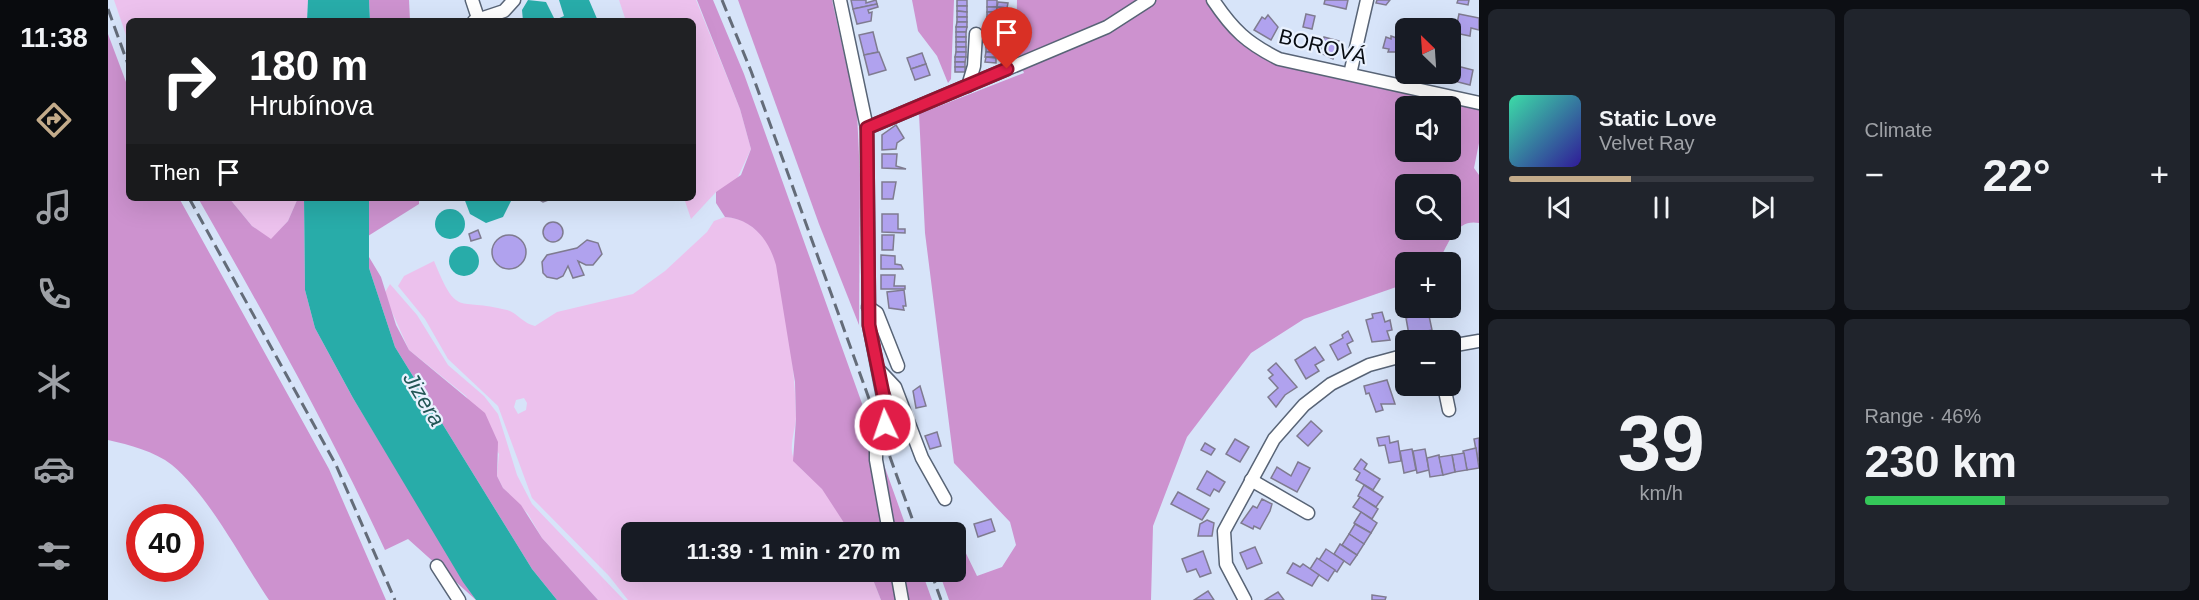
<!DOCTYPE html>
<html lang="en">
<head>
<meta charset="utf-8">
<style>
	body { margin:0; font-family:Arial,sans-serif; background:#20242c; color:#f1f3f6; height:100vh; display:flex; flex-direction:column; font-size:22px; white-space:nowrap }
	* { box-sizing:border-box; margin:0 }
	p { font-size:20px; color:#9ea1a6 }
	.icon { flex:none; width:33px; height:33px; fill:none; stroke:currentColor; stroke-width:2; stroke-linecap:round; stroke-linejoin:round }
	.map { position:relative; flex:1; overflow:hidden }
	.details { display:flex; flex-direction:column; gap:9px; padding:9px; background:#0d0f14; width:720px }
	.details>* { flex:none }
	.hud { position:absolute; left:18px; top:18px; width:570px; height:183px; border-radius:9px; box-shadow:0 6px 24px #0002; background:#202124; color:#fff; overflow:hidden }
	.needle { width:39px; rotate:335deg }
	.buttons { position:absolute; left:1287px; top:18px; display:grid; gap:12px }
	.buttons a { display:grid; place-items:center; width:66px; height:66px; border-radius:9px; background:#171b24; box-shadow:0 6px 24px #0002; font-size:30px }
	.speed { position:absolute; left:18px; top:504px; display:flex; gap:12px; font-size:30px; font-weight:700; text-align:center }
	.speed>* { display:grid; place-content:center; width:78px; height:78px; border-radius:50%; background:#171b24; box-shadow:0 6px 24px #0002; line-height:1 }
	.speed .limit { border:9px solid #d22; background:#fff; color:#111 }
	.pin { position:absolute; display:grid; place-items:center; width:51px; height:51px; color:#fff; margin:-62px -26px; border-radius:50% 50% 50% 0; rotate:-45deg; box-shadow:0 0 6px #0007 }
	.pin .icon { rotate:45deg }
	.me { position:absolute; width:66px; margin:-33px; rotate:357deg; stroke-linejoin:round; filter:drop-shadow(0 0 4px #0008) }
	.turn { display:flex; align-items:center; gap:21px; height:126px; padding:0 24px; font-size:27px }
	.turn .icon { width:78px; height:78px; stroke-width:2.5 }
	.turn b { display:block; font-size:42px; line-height:51px }
	.then { display:flex; align-items:center; height:57px; padding:0 24px; background:#0003; gap:12px; font-size:22px }
	.big { font-size:45px; font-weight:600; line-height:1.1 }
	.details .tile { flex:1; display:flex; flex-direction:column; justify-content:center; gap:9px; min-width:0; padding:0 21px; border-radius:9px; background:#20242c }
	.details .dial { align-items:center; gap:0 }
	.dial b { font-size:78px; line-height:1 }
	.song { display:flex; align-items:center; gap:18px }
	.cover { width:72px; height:72px; border-radius:9px; background:linear-gradient(135deg,hsl(160 70% 55%),hsl(250 70% 35%)) }
	.played { height:6px; border-radius:3px; background:linear-gradient(90deg,#c3ab8a 40%,#363941 40%) }
	.keys { display:flex; justify-content:space-around; direction:ltr }
	.heat { display:flex; justify-content:space-between; align-items:center; font-size:33px; direction:ltr }
	.charge { height:9px; border-radius:4px; background:linear-gradient(90deg,#34c759 46%,#363941 0) }
	.details .tiles { flex:1; display:grid; gap:9px; grid-template-columns:repeat(2,1fr) }
	.trip { position:absolute; left:513px; top:522px; width:345px; height:60px; border-radius:9px; background:#171b24; box-shadow:0 6px 24px #0002; font-weight:600; line-height:60px; text-align:center }
	main { display:flex; flex:1; min-height:0 }
	.tabs { display:flex; flex-direction:column; width:108px; justify-content:space-around; align-items:center; background:#090b0e; color:#9ea1a6 }
	.tabs .icon { width:42px; height:42px }
	.tabs .on { color:#c3ab8a }
	.tabs b { font-size:27px; color:#f1f3f6 }
	.map>svg:first-child { display:block }
	.green { fill:#ecc1ed; fill-rule:evenodd }
	.forest { fill:#cd92cf; fill-rule:evenodd }
	.water { fill:#28aca9 }
	.building { fill:#b0a2ee; stroke:#7f7b90; stroke-width:1.5 }
	.lines { fill:none; stroke-linecap:round; stroke-linejoin:round }
	.minor-casing { stroke:#586476; stroke-width:15 }
	.minor { stroke:#fff; stroke-width:12 }
	.rail { stroke:#646c79; stroke-width:3; stroke-dasharray:12 6; stroke-linecap:butt }
	.route-casing { stroke:#92132f; stroke-width:15 }
	.route { stroke:#e11d48; stroke-width:10 }
	.labels { text-anchor:middle; dominant-baseline:central; stroke-width:4.5; stroke-linejoin:round; paint-order:stroke }
	.street-label { font-size:21px; fill:#070c12; stroke:#e9f1fe }
	.water-label { font-size:22px; font-style:italic; fill:#225655; stroke:#e9f1fe }
</style>
</head>
<body>
<main>
<nav class="tabs">
<b>11:38</b>
<svg class="icon on" aria-label="directions" viewBox="0 0 24 24"><path d="M12 3l9 9-9 9-9-9zM9 14v-3h6M13 9l2 2-2 2"/></svg>
<svg class="icon" aria-label="music" viewBox="0 0 24 24"><path d="M9 18V5l10-2v13"/><circle cx="6" cy="18" r="3"/><circle cx="16" cy="16" r="3"/></svg>
<svg class="icon" aria-label="phone" viewBox="0 0 24 24"><path d="M5 4h4l2 5-3 2q2 4 5 5l2-3 5 2v4C11 20 4 13 5 4z"/></svg>
<svg class="icon" aria-label="climate" viewBox="0 0 24 24"><path d="M12 3v18M4 7l16 10M4 17L20 7"/></svg>
<svg class="icon" aria-label="car" viewBox="0 0 24 24"><path d="M5 17H2v-5l4-1 3-4h7l3 4 3 1v5h-3M9 17h6M6 11h13"/><circle cx="7" cy="17" r="2"/><circle cx="17" cy="17" r="2"/></svg>
<svg class="icon" aria-label="filters" viewBox="0 0 24 24"><path d="M4 7h16M4 17h16"/><circle cx="9" cy="7" r="2"/><circle cx="15" cy="17" r="2"/></svg>
</nav>
<div class="map">
<svg width="1371" height="600" viewBox="0 0 1371 600">
	<rect width="100%" height="100%" fill="#d7e4f9"/>
	<g class="green">
		<polygon points="6,0 200,0 199,21 21,21 21,44"/>
		<polygon points="511,0 588,0 632,109 643,149 628,181 608,192 583,219 576,198 585,198 585,21 518,21"/>
		<polygon points="121,198 190,198 180,221 163,240 144,226"/>
		<path d="M617 217C637 218 650 229 661 245 677 272 688 382 688 416 688 428 681 445 685 456 690 469 700 474 709 483 722 496 733 516 742 532H524V572H762L773 600H520L501 576 424 498 390 406 340 359 317 319 290 286 296 276 326 261C350 319 348 297 399 310 409 313 416 324 427 326L449 312 525 294 557 271 599 232 606 221ZM416 398 419 403 418 410 410 414 406 407 408 400Z"/>
		<polygon points="282,284 309,315 340,365 376,396 390,414 409,475 424,504 516,600 490,600 434,538 420,514 395,488 389,476 391,454 358,396 301,350 276,294"/>
	</g>
	<g class="forest">
		<polygon points="261,0 301,0 302,21 262,21"/>
		<path d="M589 0H605L636 74 800 532H742L714 489 685 461 688 419 687 382 668 265C661 240 645 219 617 217L608 203V192L633 175 643 149 632 109Z"/>
		<polygon points="630,0 724,0 749,112 752,177 751,325 711,224"/>
		<polygon points="804,0 846,0 843,79 840,83 829,56 810,31"/>
		<path d="M909 0H1099C1121 36 1131 47 1170 63L1371 110V143L1366 168 1371 175V223C1347 218 1340 246 1330 262H1298L1297 284 1196 319 1143 353 1079 437 1045 526 1043 600H841L831 572H848V537H850L869 576 894 567 908 545 902 522 846 463 817 233 811 114 916 73 908 54ZM1298 106H1342V152H1298ZM1298 184H1342V230H1298Z"/>
		<path d="M0 34 21 90V198H71L221 469 278 600H161C133 559 102 497 64 465 46 451 22 445 0 440Z"/>
		<path d="M90 198H121L144 226 163 239 180 221 190 198H196L197 290 207 328 245 398 368 600 300 539 277 550C221 429 156 314 90 198Z"/>
		<polygon points="261,198 311,198 311,204 260,236"/>
		<polygon points="261,257 273,277 288,325 301,350 377,413 390,442 389,476 395,488 413,505 434,538 490,600 449,600 424,569 287,347 261,268"/>
		<polygon points="762,572 814,572 824,600 773,600"/>
	</g>
	<g class="water">
		<polygon points="200,0 261,0 262,21 199,21"/>
		<polygon points="420,0 438,2 447,20 456,16 451,0 481,0 490,21 415,21 414,10"/>
		<polygon points="196,198 261,198 261,268 287,347 424,569 449,600 368,600 355,582 245,398 207,328 197,290"/>
		<polygon points="356,198 403,198 403,201 395,217 378,223 362,214"/>
		<circle cx="342" cy="224" r="15"/>
		<circle cx="356" cy="261" r="15"/>
	</g>
	<g class="building">
		<polygon points="743,0 758,0 758,3 768,0 769,4 745,9"/>
		<rect x="849" y="0" width="10" height="6"/>
		<polygon points="889,0 889,7 879,7 879,0"/>
		<polygon points="1217,0 1240,0 1238,9 1216,4"/>
		<polygon points="1269,0 1282,0 1278,5 1268,3"/>
		<polygon points="1350,0 1361,0 1360,5 1349,3"/>
		<polygon points="890,2 900,3 899,8 889,7"/>
		<polygon points="769,4 770,7 760,10 761,13 764,12 763,21 749,24 745,9"/>
		<polygon points="849,6 859,6 859,12 849,11"/>
		<rect x="879" y="7" width="10" height="5"/>
		<polygon points="889,7 899,8 899,13 889,12"/>
		<polygon points="849,11 859,12 859,17 849,17"/>
		<rect x="879" y="12" width="10" height="5"/>
		<polygon points="889,12 899,13 899,18 889,17"/>
		<polygon points="1198,14 1207,16 1204,29 1195,27"/>
		<polygon points="1351,14 1371,18 1371,30 1363,28 1362,36 1347,33"/>
		<polygon points="1160,15 1170,27 1163,40 1146,30 1154,17 1157,19"/>
		<rect x="849" y="17" width="10" height="5"/>
		<rect x="879" y="17" width="10" height="5"/>
		<polygon points="889,17 899,18 899,23 889,22"/>
		<polygon points="849,22 859,22 859,27 848,27"/>
		<polygon points="879,22 889,22 888,27 878,27"/>
		<polygon points="889,22 899,23 899,28 889,27"/>
		<polygon points="848,27 859,27 858,32 848,32"/>
		<rect x="878" y="27" width="10" height="5"/>
		<polygon points="889,27 899,28 898,33 888,33"/>
		<polygon points="765,32 770,52 756,55 751,35"/>
		<rect x="848" y="32" width="10" height="5"/>
		<rect x="878" y="32" width="10" height="5"/>
		<polygon points="889,33 898,33 898,38 888,37"/>
		<polygon points="1283,36 1297,41 1294,52 1280,52 1281,49 1275,48 1278,37 1283,39"/>
		<rect x="848" y="37" width="10" height="5"/>
		<rect x="878" y="37" width="10" height="5"/>
		<polygon points="888,37 898,38 898,43 888,42"/>
		<polygon points="1216,37 1231,41 1225,59 1213,53"/>
		<rect x="848" y="42" width="10" height="5"/>
		<rect x="878" y="42" width="10" height="5"/>
		<polygon points="888,42 898,43 898,48 888,47"/>
		<rect x="848" y="47" width="10" height="5"/>
		<rect x="878" y="47" width="10" height="5"/>
		<polygon points="888,47 898,48 898,53 888,53"/>
		<polygon points="771,52 778,70 761,75 756,55"/>
		<polygon points="848,52 858,52 858,57 847,57"/>
		<polygon points="878,52 888,52 888,57 877,57"/>
		<polygon points="814,53 818,64 803,69 799,58"/>
		<polygon points="847,57 858,57 857,62 847,62"/>
		<polygon points="878,57 888,58 888,63 877,62"/>
		<rect x="847" y="62" width="10" height="5"/>
		<polygon points="818,64 822,75 807,80 803,69"/>
		<polygon points="1349,66 1365,70 1362,85 1346,81"/>
		<rect x="847" y="67" width="10" height="5"/>
		<polygon points="788,125 796,138 789,143 788,149 774,150 774,135"/>
		<polygon points="774,154 789,154 788,166 798,169 774,168"/>
		<polygon points="774,182 788,182 785,199 774,199"/>
		<polygon points="428,198 446,198 435,202"/>
		<polygon points="774,214 790,214 790,229 797,229 797,233 774,232"/>
		<circle cx="445" cy="232" r="10"/>
		<polygon points="370,230 373,238 363,241 361,234"/>
		<circle cx="401" cy="252" r="17"/>
		<polygon points="774,235 786,235 785,250 774,250"/>
		<polygon points="479,240 490,243 494,254 485,265 478,265 470,261 476,275 465,278 460,266 455,276 449,279 439,277 435,273 434,262 439,255 469,248"/>
		<polygon points="773,255 787,256 787,264 793,265 795,269 773,269"/>
		<polygon points="773,275 787,275 786,286 797,286 797,289 773,289"/>
		<polygon points="796,290 798,306 795,306 796,310 781,308 779,292"/>
		<polygon points="1320,311 1324,330 1301,335 1298,318"/>
		<polygon points="1274,312 1277,322 1282,320 1284,330 1279,331 1282,340 1264,342 1258,320 1265,318 1264,314"/>
		<polygon points="1240,331 1245,341 1239,344 1243,353 1230,360 1222,345 1235,338 1234,335"/>
		<polygon points="1207,347 1216,360 1207,365 1211,371 1198,379 1187,360"/>
		<polygon points="1168,363 1189,387 1177,395 1168,407 1160,397 1170,388 1161,378 1165,375 1160,370"/>
		<polygon points="1279,380 1287,404 1273,404 1275,410 1268,412 1261,393 1258,394 1256,386"/>
		<polygon points="812,386 818,406 808,408 805,391"/>
		<polygon points="1203,421 1214,431 1200,446 1189,436"/>
		<polygon points="829,432 833,446 822,449 817,436"/>
		<polygon points="1281,436 1282,443 1290,441 1293,461 1281,463 1277,445 1271,446 1269,438"/>
		<polygon points="1371,438 1371,461 1370,461 1366,439"/>
		<polygon points="1127,439 1141,447 1132,462 1118,454"/>
		<polygon points="1097,443 1107,449 1103,455 1093,450"/>
		<polygon points="1368,448 1371,468 1359,470 1355,451"/>
		<polygon points="1304,449 1308,470 1296,473 1292,451"/>
		<polygon points="1317,449 1321,470 1309,473 1305,451"/>
		<polygon points="1356,453 1359,470 1347,472 1344,455"/>
		<polygon points="1331,455 1335,475 1322,477 1319,458"/>
		<polygon points="1344,455 1347,472 1335,475 1331,457"/>
		<polygon points="1253,459 1259,464 1256,469 1272,479 1265,490 1248,480 1252,473 1246,469"/>
		<polygon points="1190,462 1202,468 1189,492 1163,478 1169,467 1183,476"/>
		<polygon points="1099,471 1117,482 1111,492 1106,489 1102,496 1089,489"/>
		<polygon points="1256,485 1275,497 1268,507 1250,496"/>
		<polygon points="1070,492 1101,509 1094,520 1063,504"/>
		<polygon points="1252,497 1270,509 1264,519 1245,507"/>
		<polygon points="1154,499 1164,504 1162,511 1152,529 1146,526 1145,529 1133,523 1145,506 1149,508"/>
		<polygon points="1253,512 1269,523 1263,533 1246,523"/>
		<polygon points="883,519 887,531 870,537 866,524"/>
		<polygon points="1099,520 1106,523 1104,536 1090,536 1092,524"/>
		<polygon points="1247,524 1263,533 1256,544 1241,534"/>
		<polygon points="1241,534 1256,544 1249,555 1234,545"/>
		<polygon points="1232,544 1249,555 1242,565 1226,554"/>
		<polygon points="1147,547 1154,563 1139,569 1132,553"/>
		<polygon points="1218,549 1236,561 1229,572 1211,560"/>
		<polygon points="1095,551 1103,573 1092,577 1088,569 1079,572 1074,559"/>
		<polygon points="1209,558 1227,570 1220,581 1202,569"/>
		<polygon points="1185,563 1192,567 1195,564 1211,575 1204,586 1179,573"/>
		<polygon points="1100,591 1106,600 1086,600"/>
		<polygon points="1170,592 1176,600 1157,600"/>
		<polygon points="1264,595 1278,597 1277,600 1264,600"/>
	</g>
	<g class="lines">
		<g class="minor-casing">
			<g id="minor">
				<polyline points="364,0 371,21"/>
				<polyline points="732,0 759,128 761,325 779,417 768,450 768,460 781,532"/>
				<path d="M1105 0C1125 30 1139 43 1171 59L1371 103"/>
				<polyline points="366,21 396,11 406,0"/>
				<polyline points="1242,74 1259,0"/>
				<polyline points="860,86 866,66 868,34"/>
				<polyline points="759,128 999,27 1041,0"/>
				<polyline points="760,307 769,313 790,366"/>
				<polyline points="1342,346 1371,341"/>
				<polyline points="770,369 787,387 814,458 837,499"/>
				<polyline points="1336,386 1341,410"/>
				<polyline points="1143,480 1200,513"/>
				<polyline points="329,566 351,600"/>
				<polyline points="789,572 794,600"/>
				<polyline points="1137,600 1118,564 1116,531 1166,439 1196,405 1223,384 1261,365 1298,355"/>
			</g>
		</g>
		<use href="#minor" class="minor"/>
		<g class="rail">
			<polyline points="614,0 643,71 809,532"/>
			<polyline points="0,9 21,67"/>
			<polyline points="81,198 228,465 287,600"/>
			<polyline points="823,572 833,600"/>
		</g>
	</g>
	<g class="lines">
		<g class="route-casing">
			<polyline id="route" points="777,425 778,408 761,325 759,128 899,69"/>
		</g>
		<use href="#route" class="route"/>
	</g>
	<g class="labels">
		<g class="street-label">
			<text transform="translate(1215 46) rotate(14)">BOROVÁ</text>
		</g>
		<g class="water-label">
			<text transform="translate(316 399) rotate(59)">Jizera</text>
		</g>
	</g>
</svg>
<div class="buttons">
<a><svg class="needle" viewBox="-14 -14 28 28"><path d="M0-13l5 13h-10z" fill="#e53935"/><path d="M0 13l5-13h-10z" fill="#9ea1a6"/></svg></a>
<a><svg class="icon" aria-label="sound" viewBox="0 0 24 24"><path d="M4 9h4l5-4v14l-5-4H4zM17 9q2 3 0 6"/></svg></a>
<a><svg class="icon" aria-label="search" viewBox="0 0 24 24"><circle cx="10" cy="10" r="6"/><path d="M15 15l6 6"/></svg></a>
<a>+</a>
<a>−</a>
</div>
<div class="speed"><div class="limit">40</div></div>
<div class="pin" style="left:899px;top:69px;background:#d93025"><svg class="icon" aria-label="arrive" viewBox="0 0 24 24"><path d="M6 21V4h12l-3 4 3 4H6"/></svg></div>
<svg class="me" style="left:777px;top:425px" viewBox="-20 -20 40 40"><circle r="17" fill="#e11d48" stroke="#fff" stroke-width="3"/><path d="M0-11L8 9 0 5-8 9z" fill="#fff"/></svg>
<div class="trip">11:39 · 1 min · 270 m</div>
<div class="hud">
<div class="turn"><svg class="icon" aria-label="right" viewBox="0 0 24 24"><path d="M7 20v-9h11M14 6l5 5-5 5"/></svg><div><b>180 m</b>Hrubínova</div></div>
<div class="then">Then<svg class="icon" aria-label="arrive" viewBox="0 0 24 24"><path d="M6 21V4h12l-3 4 3 4H6"/></svg></div>
</div>
</div>
<section class="details">
<div class="tiles">
<div class="tile">
<div class="song"><i class="cover"></i><div><b>Static Love</b><p>Velvet Ray</p></div></div>
<div class="played"></div>
<div class="keys"><svg class="icon" aria-label="previous" viewBox="0 0 24 24"><path d="M18 5L8 12l10 7zM5 5v14"/></svg><svg class="icon" aria-label="pause" viewBox="0 0 24 24"><path d="M8 5v14M16 5v14"/></svg><svg class="icon" aria-label="next" viewBox="0 0 24 24"><path d="M6 5l10 7-10 7zM19 5v14"/></svg></div>
</div>
<div class="tile"><p>Climate</p>
<div class="heat"><a>−</a><b class="big">22°</b><a>+</a></div>
</div>
<div class="tile dial"><b>39</b><p>km/h</p></div>
<div class="tile"><p>Range · 46%</p><b class="big">230 km</b><div class="charge"></div></div>
</div>
</section>
</main>
</body>
</html>
